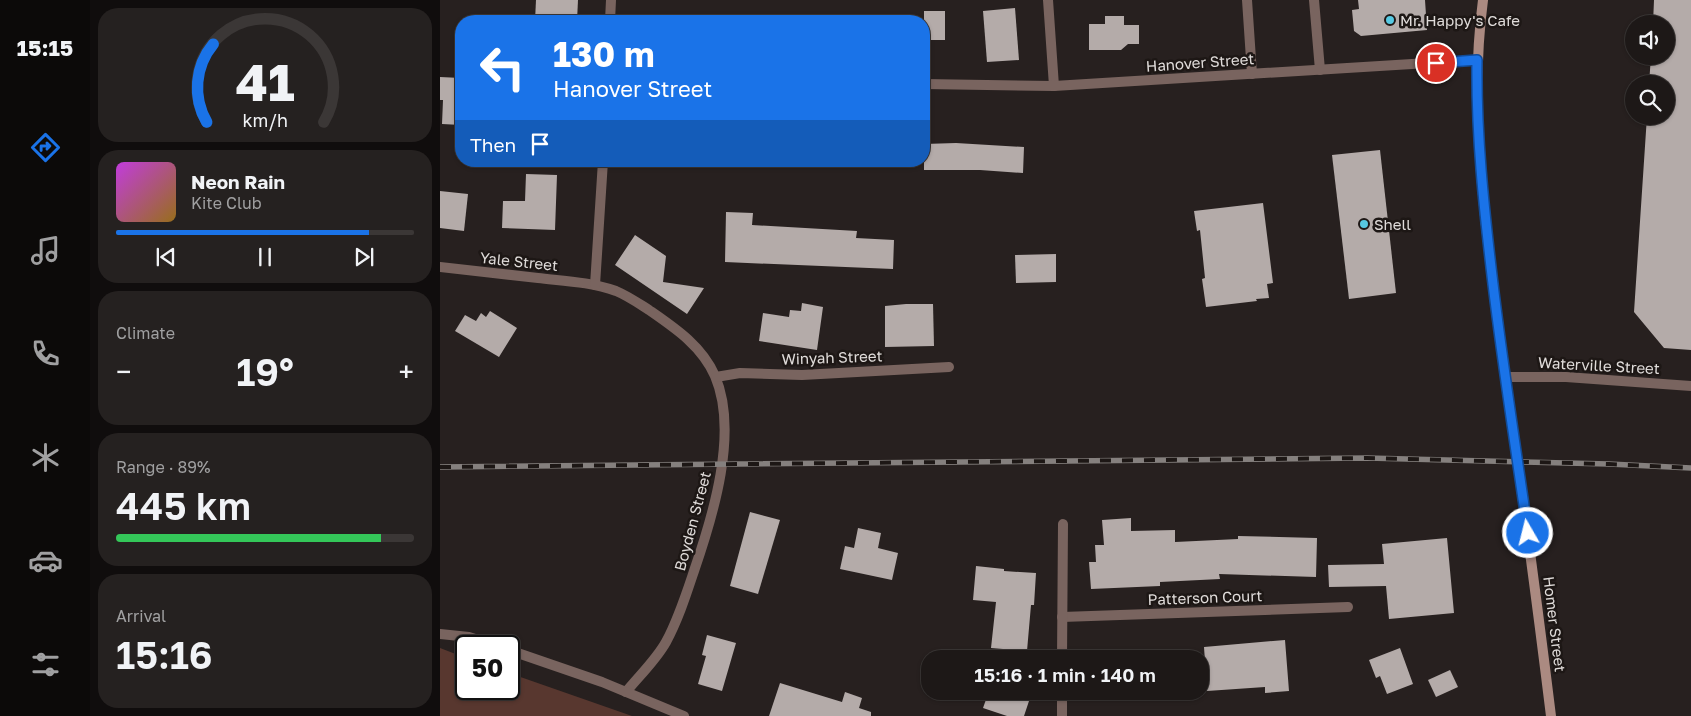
<!DOCTYPE html>
<html lang="en">
<head>
<meta charset="utf-8">
<style>
	body { margin:0; font-family:"Golos Text",sans-serif; background:#252120; color:#f1f3f6; height:100vh; display:flex; flex-direction:column; font-size:19px; white-space:nowrap }
	* { box-sizing:border-box; margin:0 }
	p { font-size:16px; color:#a0a0a1 }
	.icon { flex:none; width:28px; height:28px; fill:none; stroke:currentColor; stroke-width:2; stroke-linecap:round; stroke-linejoin:round }
	.map { position:relative; flex:1; overflow:hidden }
	.sheet { display:flex; flex-direction:column; gap:8px; padding:8px; background:#100d0d; width:350px }
	.sheet>* { flex:none }
	.banner { position:absolute; left:15px; top:15px; width:475px; height:152px; border-radius:20px; box-shadow:0 1px 4px #0004,0 0 0 1px #3b3736; background:#1a73e8; color:#fff; overflow:hidden }
	.tools { position:absolute; left:1185px; top:15px; display:grid; gap:10px }
	.tools a { display:grid; place-items:center; width:50px; height:50px; border-radius:50%; background:#1d1817; box-shadow:0 1px 4px #0004,0 0 0 1px #3b3736; font-size:25px }
	.speed { position:absolute; left:15px; top:635px; display:flex; gap:10px; font-size:25px; font-weight:700; text-align:center }
	.speed>* { display:grid; place-content:center; width:65px; height:65px; border-radius:50%; background:#1d1817; box-shadow:0 1px 4px #0004,0 0 0 1px #3b3736; line-height:1 }
	.speed .limit { border:2px solid #111; border-radius:8px; background:#fff; color:#111 }
	.pin { position:absolute; display:grid; place-items:center; width:42px; height:42px; color:#fff; margin:-21px; border:2px solid #fff; border-radius:50%; box-shadow:0 1px 5px #0007 }
	.me { position:absolute; width:55px; margin:-28px; rotate:352deg; stroke-linejoin:round; filter:drop-shadow(0 0 4px #0008) }
	.turn { display:flex; align-items:center; gap:18px; height:105px; padding:0 15px; font-size:22px }
	.turn .icon { width:65px; height:65px; stroke-width:2.5 }
	.turn b { display:block; font-size:35px; line-height:42px }
	.then { display:flex; align-items:center; height:48px; padding:0 15px; background:#0003; gap:10px; font-size:19px }
	.big { font-size:38px; font-weight:600; line-height:1.1 }
	.sheet .card { flex:1; display:flex; flex-direction:column; justify-content:center; gap:8px; min-width:0; padding:0 18px; border-radius:20px; background:#252120 }
	.sheet .dial { align-items:center; gap:0 }
	.dial svg { height:130px; overflow:visible; fill:none; stroke:#3b3736; stroke-width:7; stroke-linecap:round; text-anchor:middle }
	.dial text { fill:#f1f3f6; stroke:none }
	.song { display:flex; align-items:center; gap:15px }
	.cover { width:60px; height:60px; border-radius:8px; background:linear-gradient(135deg,hsl(290 70% 55%),hsl(40 70% 35%)) }
	.played { height:5px; border-radius:2px; background:linear-gradient(90deg,#1a73e8 85%,#3b3736 85%) }
	.keys { display:flex; justify-content:space-around; direction:ltr }
	.heat { display:flex; justify-content:space-between; align-items:center; font-size:28px; direction:ltr }
	.charge { height:8px; border-radius:4px; background:linear-gradient(90deg,#34c759 89%,#3b3736 0) }
	.trip { position:absolute; left:481px; top:650px; width:288px; height:50px; border-radius:20px; background:#1d1817; box-shadow:0 1px 4px #0004,0 0 0 1px #3b3736; font-weight:600; line-height:50px; text-align:center }
	main { display:flex; flex:1; min-height:0 }
	.tabs { display:flex; flex-direction:column; width:90px; justify-content:space-around; align-items:center; background:#0c0a09; color:#a0a0a1 }
	.tabs .icon { width:35px; height:35px }
	.tabs .on { color:#1a73e8 }
	.tabs b { font-size:22px; color:#f1f3f6 }
	.map>svg:first-child { display:block }
	.green { fill:#58372f }
	.building { fill:#b4aba9 }
	.lines { fill:none; stroke-linecap:round; stroke-linejoin:round }
	.service { stroke:#79645f; stroke-width:10 }
	.minor { stroke:#79645f; stroke-width:10 }
	.tertiary { stroke:#79645f; stroke-width:10 }
	.secondary { stroke:#ab8a81; stroke-width:10 }
	.rail-casing { stroke:#85807e; stroke-width:5.5 }
	.rail { stroke:#1d1715; stroke-width:4; stroke-dasharray:11; stroke-linecap:butt }
	.route-casing { stroke:#114b97; stroke-width:12 }
	.route { stroke:#1a73e8; stroke-width:9 }
	.poi-dot { fill:#57c9e2; stroke:#1d1715; stroke-width:2 }
	.labels { text-anchor:middle; dominant-baseline:central; stroke-width:5; stroke-linejoin:round; paint-order:stroke }
	.poi-label { font-size:15px; fill:#e0dcda; stroke:#1d1715; text-anchor:start }
	.street-label { font-size:15px; fill:#e0dcda; stroke:#1d1715 }
</style>
</head>
<body>
<main>
<nav class="tabs">
<b>15:15</b>
<svg class="icon on" aria-label="directions" viewBox="0 0 24 24"><path d="M12 3l9 9-9 9-9-9zM9 14v-3h6M13 9l2 2-2 2"/></svg>
<svg class="icon" aria-label="music" viewBox="0 0 24 24"><path d="M9 18V5l10-2v13"/><circle cx="6" cy="18" r="3"/><circle cx="16" cy="16" r="3"/></svg>
<svg class="icon" aria-label="phone" viewBox="0 0 24 24"><path d="M5 4h4l2 5-3 2q2 4 5 5l2-3 5 2v4C11 20 4 13 5 4z"/></svg>
<svg class="icon" aria-label="climate" viewBox="0 0 24 24"><path d="M12 3v18M4 7l16 10M4 17L20 7"/></svg>
<svg class="icon" aria-label="car" viewBox="0 0 24 24"><path d="M5 17H2v-5l4-1 3-4h7l3 4 3 1v5h-3M9 17h6M6 11h13"/><circle cx="7" cy="17" r="2"/><circle cx="17" cy="17" r="2"/></svg>
<svg class="icon" aria-label="filters" viewBox="0 0 24 24"><path d="M4 7h16M4 17h16"/><circle cx="9" cy="7" r="2"/><circle cx="15" cy="17" r="2"/></svg>
</nav>
<section class="sheet">
<div class="card dial"><svg viewBox="0 0 100 80">
<path d="M14 69A42 42 0 1 1 86 69"/>
<path d="M14 69A42 42 0 0 1 18 21" stroke="#1a73e8"/>
<text x="50" y="56" font-size="32" font-weight="700">41</text>
<text x="50" y="72" font-size="11">km/h</text>
</svg></div>
<div class="card">
<div class="song"><i class="cover"></i><div><b>Neon Rain</b><p>Kite Club</p></div></div>
<div class="played"></div>
<div class="keys"><svg class="icon" aria-label="previous" viewBox="0 0 24 24"><path d="M18 5L8 12l10 7zM5 5v14"/></svg><svg class="icon" aria-label="pause" viewBox="0 0 24 24"><path d="M8 5v14M16 5v14"/></svg><svg class="icon" aria-label="next" viewBox="0 0 24 24"><path d="M6 5l10 7-10 7zM19 5v14"/></svg></div>
</div>
<div class="card"><p>Climate</p>
<div class="heat"><a>−</a><b class="big">19°</b><a>+</a></div>
</div>
<div class="card"><p>Range · 89%</p><b class="big">445 km</b><div class="charge"></div></div>
<div class="card"><p>Arrival</p><b class="big">15:16</b></div>
</section>
<div class="map">
<svg width="1251" height="716" viewBox="0 0 1251 716">
	<rect width="100%" height="100%" fill="#27201f"/>
	<polygon class="green" points="0,648 26,658 26,689 69,689 69,673 192,716 0,716"/>
	<g class="building">
		<polygon points="96,0 138,0 137,21 95,21"/>
		<polygon points="918,0 985,0 987,30 921,36 914,31 912,10 919,9"/>
		<polygon points="1214,0 1251,0 1251,350 1224,348 1194,312 1207,116 1226,116 1226,84 1209,84 1211,56 1226,56 1226,24 1213,24"/>
		<polygon points="575,8 579,60 547,62 543,11"/>
		<rect x="484" y="11" width="21" height="29"/>
		<polygon points="665,16 684,16 684,25 699,25 699,44 688,44 681,50 649,50 649,24 665,24"/>
		<polygon points="0,77 21,78 21,125 2,124 3,100 0,100"/>
		<polygon points="516,143 584,147 583,173 540,170 484,170 484,144"/>
		<polygon points="940,150 956,293 909,299 892,155"/>
		<polygon points="86,174 117,175 115,230 62,228 63,201 85,201"/>
		<polygon points="0,191 28,194 24,231 0,228"/>
		<polygon points="823,203 833,283 827,284 829,298 816,299 817,301 766,307 762,279 765,278 760,230 757,231 754,211"/>
		<polygon points="286,212 313,213 312,225 417,231 416,238 454,240 453,269 285,262"/>
		<polygon points="195,235 226,256 223,282 264,288 247,314 175,265"/>
		<polygon points="616,254 616,282 576,283 575,255"/>
		<polygon points="362,303 383,307 377,350 319,341 323,313 349,317 350,310 361,311"/>
		<polygon points="466,304 493,304 494,346 445,347 445,306"/>
		<polygon points="50,311 77,328 59,357 15,331 25,315 36,321 41,313 46,317"/>
		<polygon points="310,512 340,520 318,594 290,586"/>
		<polygon points="691,518 691,531 735,530 735,542 798,539 798,536 877,538 876,577 779,574 780,579 720,582 720,586 651,589 649,562 656,562 655,545 664,545 662,520"/>
		<polygon points="418,528 441,533 438,548 458,553 452,580 400,569 405,546 414,548"/>
		<polygon points="1007,538 1014,613 949,619 946,586 889,587 888,565 944,564 942,544"/>
		<polygon points="536,566 564,569 564,571 596,573 594,605 591,605 587,651 551,648 556,602 533,600"/>
		<polygon points="267,635 296,643 282,691 258,684 266,656 262,655"/>
		<polygon points="845,640 849,691 825,693 825,687 767,691 764,647"/>
		<polygon points="960,648 973,684 947,694 940,676 936,678 929,660"/>
		<polygon points="1010,670 1018,687 996,697 988,680"/>
		<polygon points="340,683 402,702 405,692 422,698 419,708 431,712 431,716 329,716"/>
		<polygon points="549,691 571,691 590,698 584,716 567,716 543,708"/>
	</g>
	<g class="lines">
		<g class="service">
			<polyline points="807,0 812,74"/>
			<polyline points="874,0 880,70"/>
		</g>
		<g class="minor">
			<polyline points="608,0 614,86"/>
			<polyline points="170,21 171,0"/>
			<polyline points="484,84 614,86 1037,60"/>
			<path d="M0 267C33 271 65 274 98 278 124 281 151 282 176 291 188 296 198 303 209 310 235 328 262 346 275 376 299 432 273 516 254 571 246 595 238 620 226 642 216 660 199 676 186 692"/>
			<polyline points="155,285 163,161"/>
			<polyline points="276,377 300,373 362,375 509,367"/>
			<polyline points="622,617 908,607"/>
			<polyline points="0,634 29,637 57,646"/>
			<polyline points="69,650 162,682 244,716"/>
			<polyline points="622,659 623,524"/>
			<polyline points="622,716 622,691"/>
		</g>
		<polyline class="tertiary" points="1066,377 1126,377 1251,386"/>
		<path class="secondary" d="M1043 0C1033 76 1038 150 1046 226 1052 276 1058 326 1065 376 1082 489 1097 602 1111 716"/>
		<g class="rail-casing">
			<polyline id="rail" points="0,467 927,458 1169,464 1251,468"/>
		</g>
		<use href="#rail" class="rail"/>
	</g>
	<g class="lines">
		<g class="route-casing">
			<path id="route" d="M996 63 1037 60C1036 135 1044 209 1053 284 1063 367 1076 450 1088 533"/>
		</g>
		<use href="#route" class="route"/>
	</g>
	<g class="poi-dot">
		<circle cx="950" cy="20" r="5"/>
		<circle cx="924" cy="224" r="5"/>
	</g>
	<g class="labels">
		<g class="poi-label">
			<text x="960" y="20">Mr. Happy's Cafe</text>
			<text x="934" y="224">Shell</text>
		</g>
		<g class="street-label">
			<text transform="translate(760 62) rotate(-4)">Hanover Street</text>
			<text transform="translate(79 261) rotate(6)">Yale Street</text>
			<text transform="translate(392 357) rotate(-2)">Winyah Street</text>
			<text transform="translate(1159 365) rotate(3)">Waterville Street</text>
			<text transform="translate(252 521) rotate(-75)">Boyden Street</text>
			<text transform="translate(765 597) rotate(-2)">Patterson Court</text>
			<text transform="translate(1115 624) rotate(83)">Homer Street</text>
		</g>
	</g>
</svg>
<div class="tools">
<a><svg class="icon" aria-label="sound" viewBox="0 0 24 24"><path d="M4 9h4l5-4v14l-5-4H4zM17 9q2 3 0 6"/></svg></a>
<a><svg class="icon" aria-label="search" viewBox="0 0 24 24"><circle cx="10" cy="10" r="6"/><path d="M15 15l6 6"/></svg></a>
</div>
<div class="speed"><div class="limit">50</div></div>
<div class="pin" style="left:996px;top:63px;background:#d93025"><svg class="icon" aria-label="arrive" viewBox="0 0 24 24"><path d="M6 21V4h12l-3 4 3 4H6"/></svg></div>
<svg class="me" style="left:1088px;top:533px" viewBox="-20 -20 40 40"><circle r="17" fill="#1a73e8" stroke="#fff" stroke-width="3"/><path d="M0-11L8 9 0 5-8 9z" fill="#fff"/></svg>
<div class="trip">15:16 · 1 min · 140 m</div>
<div class="banner">
<div class="turn"><svg class="icon" aria-label="left" viewBox="0 0 24 24"><path d="M17 20v-9H6M10 6l-5 5 5 5"/></svg><div><b>130 m</b>Hanover Street</div></div>
<div class="then">Then<svg class="icon" aria-label="arrive" viewBox="0 0 24 24"><path d="M6 21V4h12l-3 4 3 4H6"/></svg></div>
</div>
</div>
</main>
</body>
</html>
